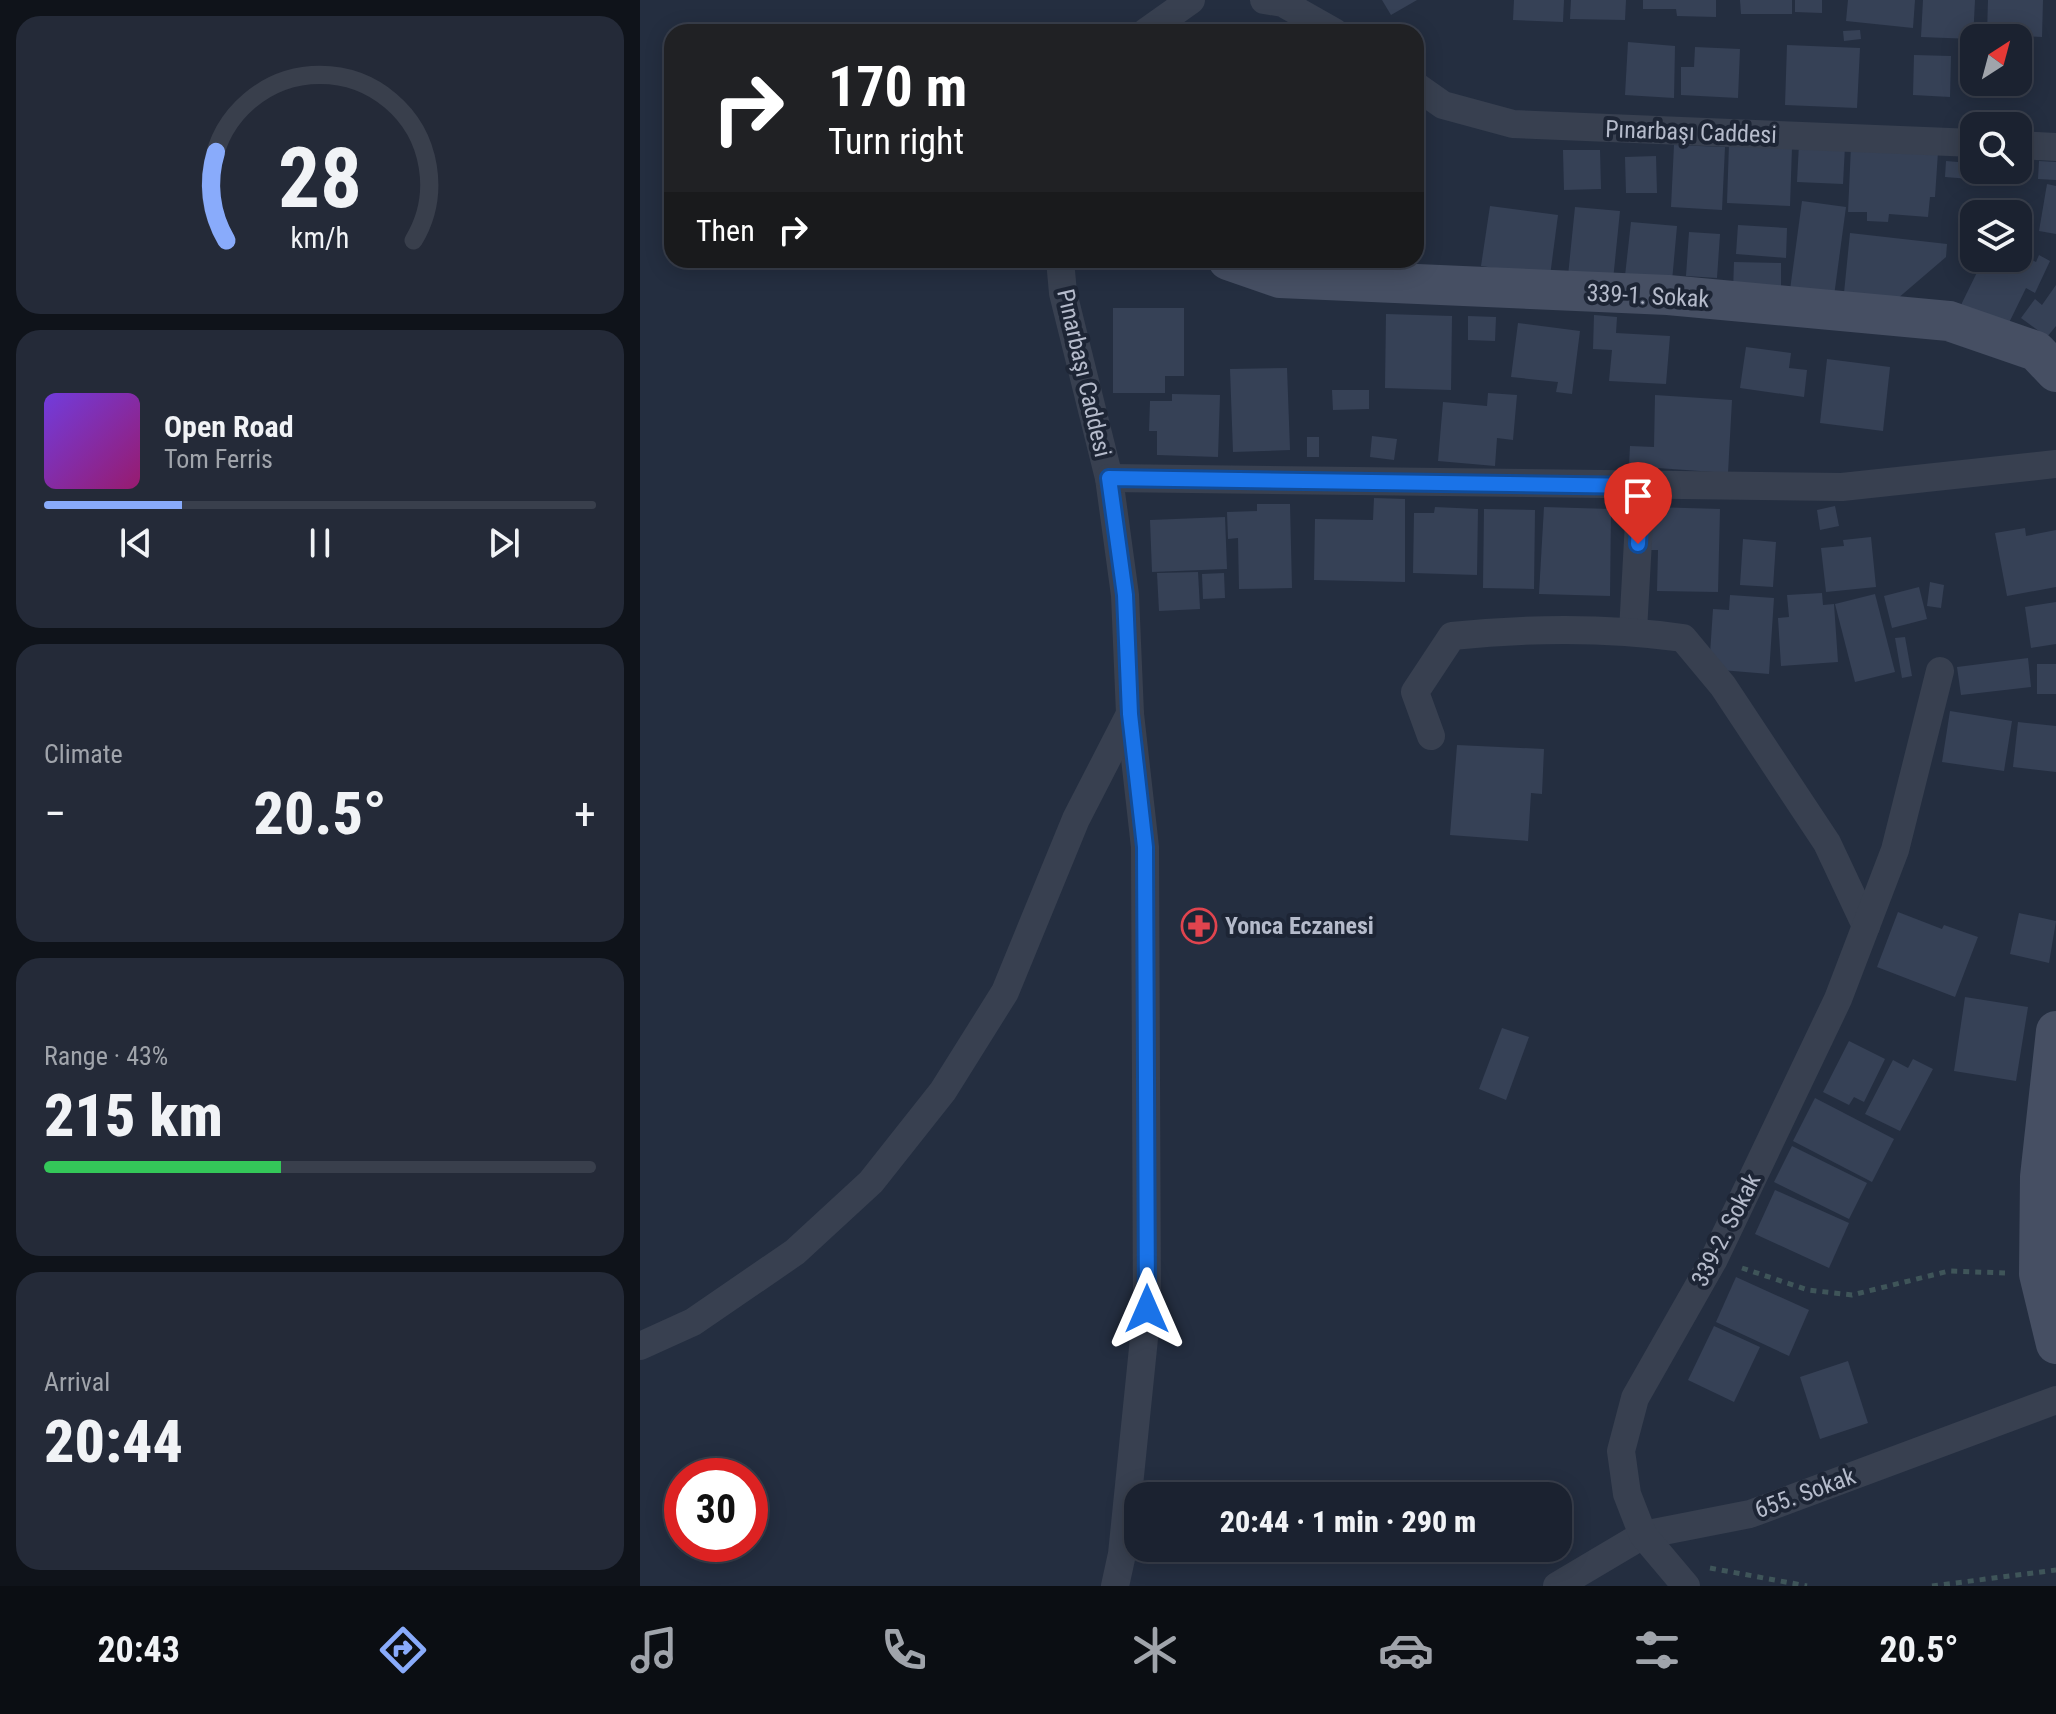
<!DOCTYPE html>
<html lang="en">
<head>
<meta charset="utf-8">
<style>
	body { margin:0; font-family:"Roboto Condensed",sans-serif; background:#242a38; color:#f1f3f6; height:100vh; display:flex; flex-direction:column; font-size:30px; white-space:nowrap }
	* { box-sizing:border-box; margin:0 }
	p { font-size:26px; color:#a0a4ab }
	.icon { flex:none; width:44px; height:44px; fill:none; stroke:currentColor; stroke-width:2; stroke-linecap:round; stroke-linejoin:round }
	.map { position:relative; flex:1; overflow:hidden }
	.drawer { display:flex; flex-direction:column; gap:16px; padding:16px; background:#0f131a; width:640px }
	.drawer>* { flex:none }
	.banner { position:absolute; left:24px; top:24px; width:760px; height:244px; border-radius:24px; box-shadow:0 4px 20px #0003,0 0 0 2px #393f4c; background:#202124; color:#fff; overflow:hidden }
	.needle { width:52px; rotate:36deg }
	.buttons { position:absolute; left:1320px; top:24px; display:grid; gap:16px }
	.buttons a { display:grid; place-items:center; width:72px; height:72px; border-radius:16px; background:#1b2230; box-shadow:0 4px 20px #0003,0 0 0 2px #393f4c; font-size:40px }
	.speed { position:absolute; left:24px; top:1458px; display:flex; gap:16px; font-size:40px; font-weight:700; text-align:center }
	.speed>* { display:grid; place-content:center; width:104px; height:104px; border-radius:50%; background:#1b2230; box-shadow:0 4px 20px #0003,0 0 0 2px #393f4c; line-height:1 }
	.speed .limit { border:12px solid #d22; background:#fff; color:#111 }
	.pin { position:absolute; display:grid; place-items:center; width:68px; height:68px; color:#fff; margin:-82px -34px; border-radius:50% 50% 50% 0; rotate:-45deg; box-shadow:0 0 8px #0007 }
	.pin .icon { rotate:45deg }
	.me { position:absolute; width:88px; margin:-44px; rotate:0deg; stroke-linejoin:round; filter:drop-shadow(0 0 6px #0008) }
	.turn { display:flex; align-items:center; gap:28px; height:168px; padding:0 32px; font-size:36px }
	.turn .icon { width:104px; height:104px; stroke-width:2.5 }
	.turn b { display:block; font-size:56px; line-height:68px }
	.then { display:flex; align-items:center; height:76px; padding:0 32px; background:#0003; gap:16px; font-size:30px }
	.big { font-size:60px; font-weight:800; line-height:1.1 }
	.drawer .widget { flex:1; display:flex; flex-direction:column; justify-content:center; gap:12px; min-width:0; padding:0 28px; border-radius:24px; background:#242a38 }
	.drawer .dial { align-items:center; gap:0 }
	.dial svg { height:208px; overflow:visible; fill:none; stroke:#393f4c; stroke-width:7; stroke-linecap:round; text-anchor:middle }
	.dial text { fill:#f1f3f6; stroke:none }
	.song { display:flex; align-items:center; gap:24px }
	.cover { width:96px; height:96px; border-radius:12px; background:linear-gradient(135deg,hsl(260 70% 55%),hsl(320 70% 35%)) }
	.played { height:8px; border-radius:4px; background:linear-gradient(90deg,#89abfb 25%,#393f4c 25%) }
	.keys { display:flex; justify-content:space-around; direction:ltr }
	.heat { display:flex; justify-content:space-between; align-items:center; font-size:44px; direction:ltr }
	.charge { height:12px; border-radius:6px; background:linear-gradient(90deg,#34c759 43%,#393f4c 0) }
	.trip { position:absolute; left:484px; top:1482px; width:448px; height:80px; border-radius:24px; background:#1b2230; box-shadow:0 4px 20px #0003,0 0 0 2px #393f4c; font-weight:800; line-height:80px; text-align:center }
	.dock { display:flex; height:128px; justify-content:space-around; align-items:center; background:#0b0e13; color:#a0a4ab }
	.dock .icon { width:56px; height:56px }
	.dock .selected { color:#89abfb }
	.dock b { font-size:36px; color:#f1f3f6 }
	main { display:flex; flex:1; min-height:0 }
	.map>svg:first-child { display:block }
	.building { fill:#364156 }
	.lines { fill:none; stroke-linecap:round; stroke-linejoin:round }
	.path { stroke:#3f5559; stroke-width:5; stroke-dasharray:6 6; stroke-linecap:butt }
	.street { stroke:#384050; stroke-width:28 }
	.secondary { stroke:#464f63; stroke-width:40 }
	.route-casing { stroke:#114b97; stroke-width:20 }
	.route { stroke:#1a73e8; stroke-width:14 }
	.labels { text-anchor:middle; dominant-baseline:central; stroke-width:8; stroke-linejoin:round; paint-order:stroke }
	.street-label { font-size:24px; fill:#b5bbcb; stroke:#1d2535 }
	.poi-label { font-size:24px; font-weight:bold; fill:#b5bbcb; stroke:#1d2535; text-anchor:start }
</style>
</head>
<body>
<main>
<section class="drawer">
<div class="widget dial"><svg viewBox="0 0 100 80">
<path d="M14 69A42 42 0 1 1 86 69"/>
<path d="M14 69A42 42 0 0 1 10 35" stroke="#89abfb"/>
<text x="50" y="56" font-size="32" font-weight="700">28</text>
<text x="50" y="72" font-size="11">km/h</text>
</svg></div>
<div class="widget">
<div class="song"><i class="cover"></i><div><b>Open Road</b><p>Tom Ferris</p></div></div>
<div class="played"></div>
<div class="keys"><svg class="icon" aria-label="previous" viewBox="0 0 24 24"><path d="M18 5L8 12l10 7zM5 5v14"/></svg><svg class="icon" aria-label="pause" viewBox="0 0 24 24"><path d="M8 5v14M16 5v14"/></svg><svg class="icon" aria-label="next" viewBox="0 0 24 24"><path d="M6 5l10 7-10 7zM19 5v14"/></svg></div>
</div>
<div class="widget"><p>Climate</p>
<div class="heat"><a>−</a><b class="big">20.5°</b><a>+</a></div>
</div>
<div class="widget"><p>Range · 43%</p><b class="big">215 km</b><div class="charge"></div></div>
<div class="widget"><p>Arrival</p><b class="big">20:44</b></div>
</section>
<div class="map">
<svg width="1416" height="1586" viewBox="0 0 1416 1586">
	<rect width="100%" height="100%" fill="#242e40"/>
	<g class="building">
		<polygon points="742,0 777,0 751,15"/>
		<polygon points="874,0 924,0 923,22 873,20"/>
		<polygon points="931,0 986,0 985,20 930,19"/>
		<polygon points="1003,0 1076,0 1076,17 1037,16 1036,9 1003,9"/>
		<polygon points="1100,0 1152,0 1152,14 1101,14"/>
		<polygon points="1155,0 1182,0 1182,13 1155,12"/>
		<polygon points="1208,0 1275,0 1273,28 1206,21"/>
		<polygon points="1283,0 1335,0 1333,39 1281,37"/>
		<polygon points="1348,0 1403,0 1402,37 1347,34"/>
		<polygon points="1220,30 1221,39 1204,41 1203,31"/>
		<polygon points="988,42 1035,46 1034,98 985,95"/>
		<polygon points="1147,45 1220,48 1217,108 1145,105"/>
		<polygon points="1055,47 1100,49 1098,98 1041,95 1041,67 1054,67"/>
		<polygon points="1274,55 1311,56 1310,97 1273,95"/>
		<polygon points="1089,144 1152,147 1150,206 1087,203"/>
		<polygon points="1159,144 1205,146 1203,184 1157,182"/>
		<polygon points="1034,145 1085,147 1082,210 1031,207"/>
		<polygon points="1211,146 1298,152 1295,197 1290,197 1288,217 1249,214 1248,222 1227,221 1227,212 1208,212"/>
		<polygon points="923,150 960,150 961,189 924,190"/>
		<polygon points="1016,156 1017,193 986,193 985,157"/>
		<polygon points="1306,161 1330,163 1330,179 1305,177"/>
		<polygon points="1399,161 1416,162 1416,180 1398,179"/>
		<polygon points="1407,184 1416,186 1416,234 1399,231"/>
		<polygon points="1162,201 1206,207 1194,296 1150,290"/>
		<polygon points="850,206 918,215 910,276 841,266"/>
		<polygon points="935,207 980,211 973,280 928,276"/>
		<polygon points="991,222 1037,226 1032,281 985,276"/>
		<polygon points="1098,225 1147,228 1146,258 1096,254"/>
		<polygon points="1049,232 1080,234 1077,278 1046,276"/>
		<polygon points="1210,233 1307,244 1306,257 1257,299 1204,293"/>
		<polygon points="1378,253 1396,262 1399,255 1410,261 1395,293 1386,288 1366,329 1320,307 1344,258 1378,258"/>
		<polygon points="1094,262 1141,263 1141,292 1093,291"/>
		<polygon points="1416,285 1416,326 1407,337 1381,318 1395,299 1402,305"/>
		<polygon points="473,308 544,308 544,376 525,376 525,393 473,393"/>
		<polygon points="746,314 812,316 811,390 745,388"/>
		<polygon points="954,315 977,317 976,333 1030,336 1026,384 969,381 972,350 953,349"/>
		<polygon points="828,316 856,317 855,341 828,340"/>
		<polygon points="878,323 940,331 932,394 916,392 918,382 871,377"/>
		<polygon points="1106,347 1151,353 1149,368 1167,370 1164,397 1100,388"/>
		<polygon points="1187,359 1250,367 1243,431 1180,423"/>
		<polygon points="647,368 650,450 593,452 590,369"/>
		<polygon points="692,390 729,390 729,409 693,410"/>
		<polygon points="848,393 877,395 873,440 857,438 855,466 798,461 803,402 847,406"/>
		<polygon points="532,394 580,395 578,457 517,455 517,431 509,431 510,401 532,401"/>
		<polygon points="1015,395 1092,400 1088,473 989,466 990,446 1014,447"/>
		<polygon points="732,436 757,439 754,460 730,457"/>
		<rect x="667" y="437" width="12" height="20"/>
		<polygon points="734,498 765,499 765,582 674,580 675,519 733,520"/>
		<polygon points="617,504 650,504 652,588 599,589 598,538 588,539 587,512 617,511"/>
		<polygon points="1195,506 1199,526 1180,530 1177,510"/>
		<polygon points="795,507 838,509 837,575 773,573 774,513 794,513"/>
		<polygon points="904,507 971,509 970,596 899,594"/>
		<polygon points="1012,507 1080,509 1078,592 1017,591 1018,550 1011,550"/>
		<polygon points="844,509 895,510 894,589 843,588"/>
		<polygon points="585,517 587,569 512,572 510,520"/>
		<polygon points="1385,528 1386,536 1416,530 1416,587 1367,596 1355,533"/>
		<polygon points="1231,537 1236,587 1186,592 1181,548 1204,546 1203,540"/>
		<polygon points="1103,539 1136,542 1133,587 1100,585"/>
		<polygon points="558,572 560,609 519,611 517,573"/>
		<polygon points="584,573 585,598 563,599 562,574"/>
		<polygon points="1290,582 1304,585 1301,608 1287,606"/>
		<polygon points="1279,587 1287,619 1252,628 1244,596"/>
		<polygon points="1182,593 1183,605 1194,604 1198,662 1141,666 1138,618 1149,617 1147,595"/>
		<polygon points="1235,594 1255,672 1215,682 1195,604"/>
		<polygon points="1090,595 1134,598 1129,674 1069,669 1073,609 1089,610"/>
		<polygon points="1416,602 1416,644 1391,648 1385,607"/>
		<polygon points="1265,637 1272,676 1262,678 1255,638"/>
		<polygon points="1388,658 1391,687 1321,695 1317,667"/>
		<rect x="1397" y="664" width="19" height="30"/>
		<polygon points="1310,711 1372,721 1364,771 1302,762"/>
		<polygon points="1378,722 1416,726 1416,772 1373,767"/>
		<polygon points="817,745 904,749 902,794 891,793 888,841 810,835"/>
		<polygon points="1258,912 1302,929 1304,925 1338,937 1315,997 1237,967"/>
		<polygon points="1379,913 1416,921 1409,963 1370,954"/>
		<polygon points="1325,997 1388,1007 1376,1081 1314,1071"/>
		<polygon points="862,1028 889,1037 866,1100 839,1089"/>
		<polygon points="1209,1041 1245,1059 1224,1102 1214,1097 1209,1105 1183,1092"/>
		<polygon points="1273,1059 1293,1069 1260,1131 1225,1114 1253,1060 1268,1068"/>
		<polygon points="1175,1098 1254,1139 1232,1182 1153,1141"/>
		<polygon points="1152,1146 1227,1183 1209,1219 1134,1182"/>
		<polygon points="1135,1190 1209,1223 1189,1268 1115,1234"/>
		<polygon points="1096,1277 1169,1310 1149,1356 1076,1322"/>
		<polygon points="1074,1326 1120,1347 1094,1402 1048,1380"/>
		<polygon points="1208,1361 1228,1423 1180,1439 1160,1377"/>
	</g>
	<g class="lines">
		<g class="path">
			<polyline points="1102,1268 1168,1290 1212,1295 1309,1271 1365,1273"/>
			<polyline points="1070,1568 1167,1586"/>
			<polyline points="1292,1586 1416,1570"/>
		</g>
		<g class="street">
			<polyline points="624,0 643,3 694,32"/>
			<polyline points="506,32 551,0"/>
			<polyline points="776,86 803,105 873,124 1334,143"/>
			<polyline points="1378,145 1416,147"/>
			<polyline points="420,260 423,293 469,478 485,595 490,714 505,847 507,1309 482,1554 475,1586"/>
			<polyline points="469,478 1202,487 1416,464"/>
			<polyline points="993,631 1001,486"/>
			<path d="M791 736 775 692 812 636C889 628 966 627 1043 638L1083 686 1187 843 1226 926"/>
			<polyline points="0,1346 53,1322 155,1252 231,1182 303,1091 365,992 436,819 490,714"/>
			<polyline points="917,1586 1003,1535 1110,1514 1416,1400"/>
			<polyline points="1046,1586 1003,1535 987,1494 981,1451 995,1398 1074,1259 1198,999 1255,850 1300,671"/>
		</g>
		<g class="secondary">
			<polyline points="588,260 640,278 1028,295 1309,321 1396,351 1416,372"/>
			<polyline points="1416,1031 1400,1177 1399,1274 1416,1344"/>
		</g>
	</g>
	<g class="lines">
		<g class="route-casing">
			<polyline id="route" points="507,1309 505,847 490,714 485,595 469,478 1001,486 998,544"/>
		</g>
		<use href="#route" class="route"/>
	</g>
	<defs>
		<g id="pharmacy-ring" transform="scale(1.8)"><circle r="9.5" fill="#1d2535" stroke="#e0444e" stroke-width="1.5"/><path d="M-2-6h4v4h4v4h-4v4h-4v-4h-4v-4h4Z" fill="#e0444e"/></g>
	</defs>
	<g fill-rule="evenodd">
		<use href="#pharmacy-ring" x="559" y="926"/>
	</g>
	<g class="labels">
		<g class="street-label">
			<text transform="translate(1051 132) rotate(2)">Pınarbaşı Caddesi</text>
			<text transform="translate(1008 296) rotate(3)">339-1. Sokak</text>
			<text transform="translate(444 373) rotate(77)">Pınarbaşı Caddesi</text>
			<text transform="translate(1086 1230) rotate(-63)">339-2. Sokak</text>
			<text transform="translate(1165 1493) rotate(-20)">655. Sokak</text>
		</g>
		<g class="poi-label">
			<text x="585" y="926">Yonca Eczanesi</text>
		</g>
	</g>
</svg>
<div class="buttons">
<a><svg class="needle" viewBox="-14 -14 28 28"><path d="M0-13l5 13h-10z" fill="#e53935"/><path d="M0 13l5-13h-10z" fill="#a0a4ab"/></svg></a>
<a><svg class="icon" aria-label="search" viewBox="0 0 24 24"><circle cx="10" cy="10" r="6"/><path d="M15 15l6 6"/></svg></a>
<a><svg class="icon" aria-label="layers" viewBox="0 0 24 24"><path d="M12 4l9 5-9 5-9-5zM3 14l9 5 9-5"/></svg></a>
</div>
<div class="speed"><div class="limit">30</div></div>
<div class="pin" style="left:998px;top:544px;background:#d93025"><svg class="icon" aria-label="arrive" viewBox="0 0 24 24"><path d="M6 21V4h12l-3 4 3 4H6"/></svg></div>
<svg class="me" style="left:507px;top:1309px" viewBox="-20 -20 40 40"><path d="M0-17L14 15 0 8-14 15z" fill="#1a73e8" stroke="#fff" stroke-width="4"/></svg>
<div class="trip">20:44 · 1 min · 290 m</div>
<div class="banner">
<div class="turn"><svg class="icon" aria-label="right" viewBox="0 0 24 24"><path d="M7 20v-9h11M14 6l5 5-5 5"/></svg><div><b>170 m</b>Turn right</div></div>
<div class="then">Then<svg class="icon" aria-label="right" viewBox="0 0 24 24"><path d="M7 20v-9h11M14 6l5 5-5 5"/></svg></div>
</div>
</div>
</main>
<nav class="dock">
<b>20:43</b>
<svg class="icon selected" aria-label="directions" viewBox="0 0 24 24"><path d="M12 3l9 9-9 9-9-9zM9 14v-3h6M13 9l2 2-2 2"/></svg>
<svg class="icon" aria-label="music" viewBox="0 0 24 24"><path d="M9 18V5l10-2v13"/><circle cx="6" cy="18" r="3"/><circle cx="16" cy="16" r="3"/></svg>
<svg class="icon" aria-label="phone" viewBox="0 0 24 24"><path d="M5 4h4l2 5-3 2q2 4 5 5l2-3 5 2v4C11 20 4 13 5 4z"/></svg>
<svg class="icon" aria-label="climate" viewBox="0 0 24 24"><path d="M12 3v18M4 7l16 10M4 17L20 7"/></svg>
<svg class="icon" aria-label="car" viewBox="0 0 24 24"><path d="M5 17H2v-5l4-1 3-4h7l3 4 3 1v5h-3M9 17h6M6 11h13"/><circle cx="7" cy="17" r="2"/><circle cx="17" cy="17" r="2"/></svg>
<svg class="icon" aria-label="filters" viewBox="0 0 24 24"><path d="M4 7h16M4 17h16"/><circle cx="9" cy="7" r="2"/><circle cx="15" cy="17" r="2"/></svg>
<b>20.5°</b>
</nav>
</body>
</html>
